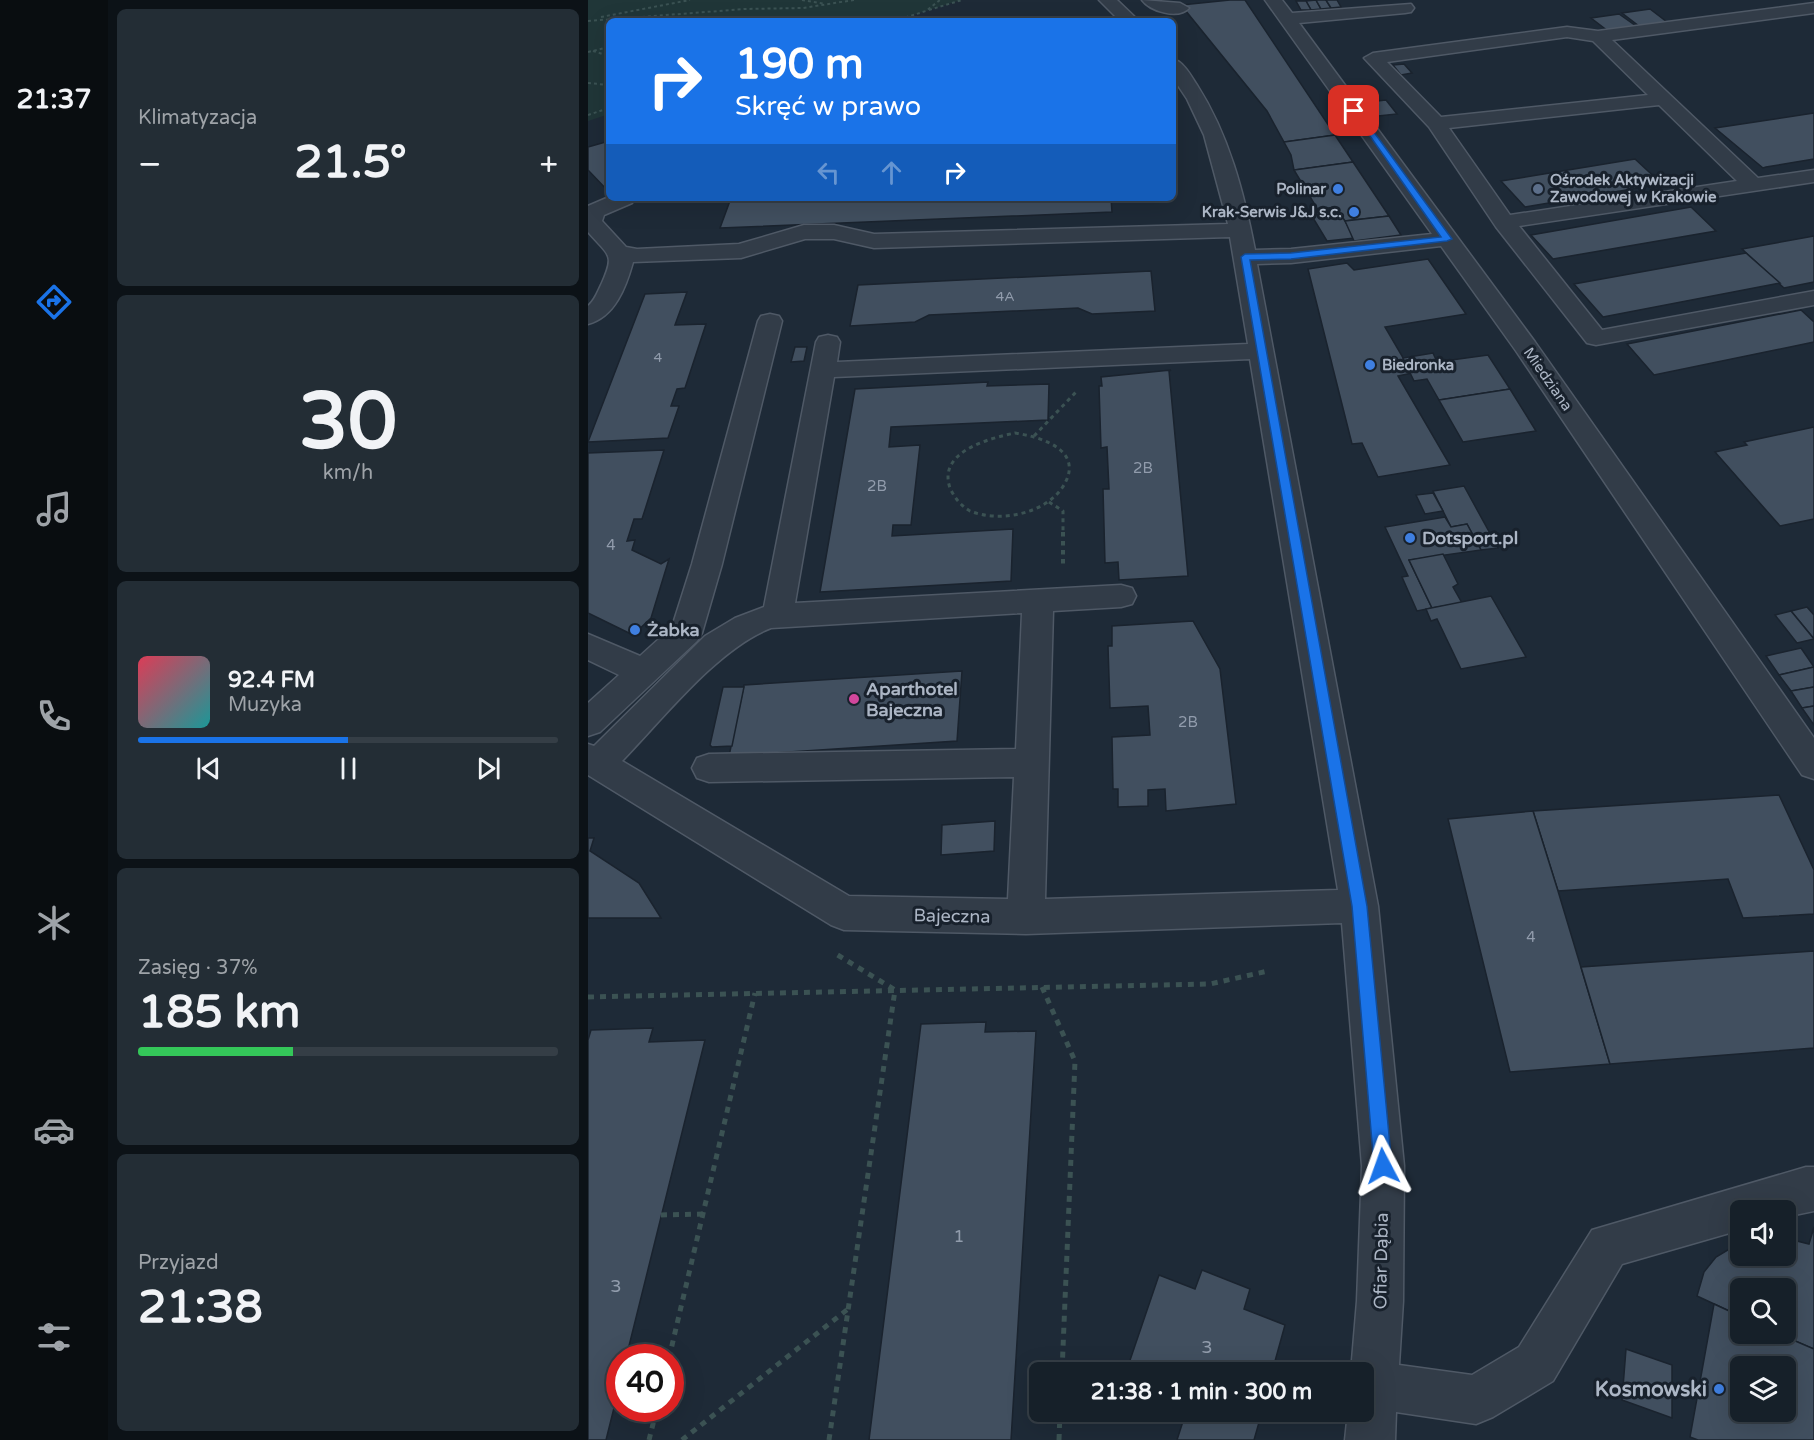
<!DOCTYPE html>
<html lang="pl">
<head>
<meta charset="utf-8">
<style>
	body { margin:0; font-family:"Varela Round",sans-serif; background:#232d35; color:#f1f3f6; height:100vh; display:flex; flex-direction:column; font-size:22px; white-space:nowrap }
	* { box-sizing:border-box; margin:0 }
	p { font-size:20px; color:#9ea3a8 }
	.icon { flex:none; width:33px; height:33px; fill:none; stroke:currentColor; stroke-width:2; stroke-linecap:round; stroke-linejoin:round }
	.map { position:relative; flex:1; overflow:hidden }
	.panel { display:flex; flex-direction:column; gap:9px; padding:9px; background:#0c1217; width:480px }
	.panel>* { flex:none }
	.banner { position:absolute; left:18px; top:18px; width:570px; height:183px; border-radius:9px; box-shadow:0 6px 24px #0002,0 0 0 2px #353e46; background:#1a73e8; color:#fff; overflow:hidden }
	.fabs { position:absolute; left:1142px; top:1200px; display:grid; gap:12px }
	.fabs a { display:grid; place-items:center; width:66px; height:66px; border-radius:9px; background:#162029; box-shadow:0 6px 24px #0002,0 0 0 2px #353e46; font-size:30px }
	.speed { position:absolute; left:18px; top:1344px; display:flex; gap:12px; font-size:30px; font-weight:700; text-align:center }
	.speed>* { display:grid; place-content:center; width:78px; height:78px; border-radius:50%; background:#162029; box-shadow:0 6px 24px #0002,0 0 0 2px #353e46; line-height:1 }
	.speed .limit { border:9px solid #d22; background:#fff; color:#111 }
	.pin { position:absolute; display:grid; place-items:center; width:51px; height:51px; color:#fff; margin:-26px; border-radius:12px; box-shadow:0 3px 9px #0006 }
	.me { position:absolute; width:66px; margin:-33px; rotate:356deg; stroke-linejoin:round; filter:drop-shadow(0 0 4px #0008) }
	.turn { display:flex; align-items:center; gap:21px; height:126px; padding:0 30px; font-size:27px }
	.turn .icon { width:78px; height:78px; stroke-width:2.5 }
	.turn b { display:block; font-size:42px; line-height:51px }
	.lanes { display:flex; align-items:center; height:57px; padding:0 30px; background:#0003; justify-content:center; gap:30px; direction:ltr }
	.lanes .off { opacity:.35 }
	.big { font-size:45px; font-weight:700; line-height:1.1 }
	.panel .card { flex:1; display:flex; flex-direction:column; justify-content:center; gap:9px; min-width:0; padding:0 21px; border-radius:9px; background:#232d35 }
	.panel .dial { align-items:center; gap:0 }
	.dial b { font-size:78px; line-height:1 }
	.song { display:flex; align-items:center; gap:18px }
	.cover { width:72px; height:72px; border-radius:9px; background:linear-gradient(135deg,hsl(350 70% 55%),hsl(180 70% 35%)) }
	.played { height:6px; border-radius:3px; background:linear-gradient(90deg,#1a73e8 50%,#353e46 50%) }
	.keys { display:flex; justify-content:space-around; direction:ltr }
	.heat { display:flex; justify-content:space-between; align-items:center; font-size:33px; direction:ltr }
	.charge { height:9px; border-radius:4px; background:linear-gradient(90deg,#34c759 37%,#353e46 0) }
	.trip { position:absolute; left:441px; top:1362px; width:345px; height:60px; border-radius:9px; background:#162029; box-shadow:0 6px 24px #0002,0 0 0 2px #353e46; font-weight:700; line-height:60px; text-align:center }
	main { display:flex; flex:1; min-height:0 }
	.menu { display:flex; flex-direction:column; width:108px; justify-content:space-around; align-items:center; background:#090d10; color:#9ea3a8 }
	.menu .icon { width:42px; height:42px }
	.menu .active { color:#1a73e8 }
	.menu b { font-size:27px; color:#f1f3f6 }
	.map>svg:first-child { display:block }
	.green { fill:#203638 }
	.building { fill:#414f5f; stroke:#1a232e; stroke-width:1.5; fill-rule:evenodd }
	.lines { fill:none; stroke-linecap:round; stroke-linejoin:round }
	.minor-casing { stroke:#4f5966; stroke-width:3 }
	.path-far3 { stroke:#3b5253; stroke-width:2; stroke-dasharray:3 3; stroke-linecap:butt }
	.path-far2 { stroke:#3b5253; stroke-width:3; stroke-dasharray:4 4; stroke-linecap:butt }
	.path-far1 { stroke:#3b5253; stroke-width:4; stroke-dasharray:4.5 4.5; stroke-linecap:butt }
	.path { stroke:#3b5253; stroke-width:5; stroke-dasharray:6 6; stroke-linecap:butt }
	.minor { fill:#323c48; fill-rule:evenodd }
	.route { fill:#1a73e8; stroke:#114b97; stroke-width:1.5 }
	.shop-dot { fill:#3f7fe0; stroke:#18212c; stroke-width:2 }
	.service-dot { fill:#5c6f8a; stroke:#18212c; stroke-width:2 }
	.hotel-dot { fill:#d1479c; stroke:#18212c; stroke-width:2 }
	.labels { text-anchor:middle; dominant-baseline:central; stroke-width:6; stroke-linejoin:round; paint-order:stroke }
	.far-number-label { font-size:14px; fill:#919cac }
	.far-poi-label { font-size:15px; font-weight:bold; fill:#acb6c5; stroke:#18212c; text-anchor:start }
	.far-street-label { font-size:15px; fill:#acb6c5; stroke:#18212c }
	.number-label { font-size:15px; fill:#919cac }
	.poi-label { font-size:18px; font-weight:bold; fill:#acb6c5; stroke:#18212c; text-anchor:start }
	.street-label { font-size:18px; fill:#acb6c5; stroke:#18212c }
	.near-number-label { font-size:18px; fill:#919cac }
	.near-poi-label { font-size:21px; font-weight:bold; fill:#acb6c5; stroke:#18212c; text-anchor:end }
</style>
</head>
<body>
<main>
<nav class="menu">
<b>21:37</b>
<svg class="icon active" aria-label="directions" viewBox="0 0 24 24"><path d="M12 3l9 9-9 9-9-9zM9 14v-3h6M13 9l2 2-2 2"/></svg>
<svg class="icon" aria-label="music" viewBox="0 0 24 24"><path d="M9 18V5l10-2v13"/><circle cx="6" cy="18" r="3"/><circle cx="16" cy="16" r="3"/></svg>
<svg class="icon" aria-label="phone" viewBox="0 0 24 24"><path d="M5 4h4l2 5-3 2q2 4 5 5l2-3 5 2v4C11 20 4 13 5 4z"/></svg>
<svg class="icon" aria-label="climate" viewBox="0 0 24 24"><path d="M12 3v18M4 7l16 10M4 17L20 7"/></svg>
<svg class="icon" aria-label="car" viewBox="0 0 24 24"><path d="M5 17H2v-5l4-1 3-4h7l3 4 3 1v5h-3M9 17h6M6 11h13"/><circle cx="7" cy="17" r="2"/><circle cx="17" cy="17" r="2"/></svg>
<svg class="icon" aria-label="filters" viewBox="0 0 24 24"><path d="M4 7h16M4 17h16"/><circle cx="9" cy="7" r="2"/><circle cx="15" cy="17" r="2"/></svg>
</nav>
<section class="panel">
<div class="card"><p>Klimatyzacja</p>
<div class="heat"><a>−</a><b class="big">21.5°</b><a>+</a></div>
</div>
<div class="card dial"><b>30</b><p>km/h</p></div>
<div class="card">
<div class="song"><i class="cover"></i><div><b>92.4 FM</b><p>Muzyka</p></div></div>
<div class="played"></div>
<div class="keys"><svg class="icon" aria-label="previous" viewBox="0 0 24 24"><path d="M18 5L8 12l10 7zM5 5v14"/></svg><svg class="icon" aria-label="pause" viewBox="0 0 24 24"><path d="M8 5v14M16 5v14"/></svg><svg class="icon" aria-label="next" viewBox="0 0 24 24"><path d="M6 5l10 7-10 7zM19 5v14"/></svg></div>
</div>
<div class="card"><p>Zasięg · 37%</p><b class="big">185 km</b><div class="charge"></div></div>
<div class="card"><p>Przyjazd</p><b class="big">21:38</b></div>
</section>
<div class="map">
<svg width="1226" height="1440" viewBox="0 0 1226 1440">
	<rect width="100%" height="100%" fill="#1e2a37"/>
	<polygon class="green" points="0,0 373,0 306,21 21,21 21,114 0,121"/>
	<g class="building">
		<polygon points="642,0 657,0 747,135 696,142 679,111 593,5"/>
		<polygon points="728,0 733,9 723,10 718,1"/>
		<polygon points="728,0 738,0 743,8 733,9"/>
		<polygon points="738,0 749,0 753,7 743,8"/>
		<polygon points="708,1 718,1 723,10 713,10"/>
		<polygon points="1062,9 1079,22 1051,26 1034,13"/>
		<polygon points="1031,14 1048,26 1020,31 1003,18"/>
		<polygon points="816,64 824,73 813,75 805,65"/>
		<polygon points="798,100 809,114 790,116 780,102"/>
		<polygon points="1226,113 1226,159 1178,167 1175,168 1127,128"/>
		<polygon points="747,135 765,162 706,170 703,155 696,142"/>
		<polygon points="21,141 21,192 0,170 0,147"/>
		<polygon points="1047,159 1074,184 937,207 913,181"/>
		<polygon points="765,162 801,216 757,221 747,207 730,210 706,170"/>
		<polygon points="143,198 523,198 524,212 132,228"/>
		<polygon points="747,207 757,221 767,238 739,241 719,208 723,211"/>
		<polygon points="1103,207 1128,231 965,259 943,235"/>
		<polygon points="801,216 813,235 766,241 757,221"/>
		<polygon points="1226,236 1226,282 1196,288 1154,249"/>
		<polygon points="1158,253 1192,283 1015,317 986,284"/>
		<polygon points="840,259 878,314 797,327 824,373 810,376 862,465 790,477 774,443 764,444 720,269 759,263 766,270"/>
		<polygon points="563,271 567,311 504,314 490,308 341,315 327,322 262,326 270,285"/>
		<polygon points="99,292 87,325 118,324 97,388 89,389 83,406 91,406 80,438 0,442 57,294"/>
		<polygon points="1213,310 1226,322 1226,342 1066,375 1039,344"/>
		<polygon points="207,347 219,347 216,361 203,362"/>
		<polygon points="845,353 849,362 900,355 922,389 851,400 839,379 826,381 815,358"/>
		<polygon points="583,370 581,371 600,576 531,580 530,562 517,563 515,489 521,489 519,447 513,448 511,386 514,386 513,377"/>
		<polygon points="400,382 399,386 461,384 460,420 303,427 301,447 332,445 323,525 305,525 304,536 425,529 423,581 232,592 267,389"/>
		<polygon points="922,389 948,431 875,442 851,400"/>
		<polygon points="1226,427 1226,519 1192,526 1127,452 1159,445 1156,442"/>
		<polygon points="76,450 54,519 46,519 39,541 47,540 44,550 73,564 81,559 63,618 45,635 0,613 0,453"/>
		<polygon points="876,486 910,548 893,550 879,524 863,527 845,491"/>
		<polygon points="845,493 855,511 837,514 828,495"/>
		<polygon points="857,517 863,527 879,524 893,550 821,560 844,608 829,611 814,577 820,576 797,527"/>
		<polygon points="855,554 870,584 865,587 874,603 844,608 821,560"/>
		<polygon points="903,596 938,657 873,669 849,619 843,621 838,609"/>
		<polygon points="1219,607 1226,615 1226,639 1203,611"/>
		<polygon points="1203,611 1226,639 1209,643 1187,615"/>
		<polygon points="605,621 632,669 648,804 578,811 577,789 560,790 560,806 530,807 530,789 525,789 524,737 562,735 560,706 522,708 520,646 524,646 524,626"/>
		<polygon points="1213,648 1226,667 1191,675 1178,656"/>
		<polygon points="1226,667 1226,687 1203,691 1191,675"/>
		<polygon points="374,671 369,741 141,756 156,685"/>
		<polygon points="135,687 156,687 144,746 124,747 122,745"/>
		<polygon points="1226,687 1226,706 1214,708 1203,691"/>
		<polygon points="1226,706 1226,725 1214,708"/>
		<polygon points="1191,795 1226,870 1226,914 1155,918 1140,879 970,891 945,811"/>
		<polygon points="945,811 970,891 1022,1064 922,1072 860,819"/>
		<polygon points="407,821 406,851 353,855 354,825"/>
		<polygon points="0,838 6,838 2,851 51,883 73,918 0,918"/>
		<polygon points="1226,951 1226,1048 1022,1064 993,967"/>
		<polygon points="398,1022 397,1032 448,1031 423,1440 281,1440 333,1024"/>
		<polygon points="65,1028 61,1042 117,1040 38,1358 32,1358 32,1384 18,1440 0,1440 0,1040 3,1030"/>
		<polygon points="1226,1227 1226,1349 1191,1334 1197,1334 1197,1288 1152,1288 1152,1316 1109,1296 1116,1272 1128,1257 1148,1245 1152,1243 1152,1256 1197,1256 1197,1238 1221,1244"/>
		<polygon points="614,1270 662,1289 656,1309 697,1325 684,1372 538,1372 571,1275 607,1289"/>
		<path d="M1126 1304 1152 1316V1334H1191L1226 1349V1440H1110L1102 1437ZM1152 1366H1197V1412H1152Z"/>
		<polygon points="1038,1349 1084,1365 1084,1418 1034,1400"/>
		<polygon points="598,1412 674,1412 666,1440 589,1440"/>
	</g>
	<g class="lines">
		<g class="minor-casing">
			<g id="minor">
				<polygon points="511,0 529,0 551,21 532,21"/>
				<path d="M554 0 592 3 601 8C590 20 562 11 554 0Z"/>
				<path d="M677 0H694L704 13 823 4 826 8 823 12 817 13 711 23 947 342 1226 738V779L1214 775 928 351 853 246 703 263 669 264 790 906 816 1166 815 1301 811 1365 884 1375 931 1347 1004 1230 1218 1167H1226V1211L1197 1217V1210H1152V1230L1034 1264 965 1381 905 1417 888 1424 808 1412 807 1440H757L760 1412H776V1372H763L769 1301 774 1166 754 923 438 934 256 930 243 925 0 775V744L6 746 117 636 147 618 176 607 228 342 231 337 240 335 249 337 252 342 249 362 660 344 642 237 286 248 246 239H217L153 258 45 262C38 287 27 317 0 324V306C7 300 9 293 13 285 27 254 22 257 0 232V206L21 197 47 198 44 203 16 215 14 221 38 247 49 249 151 244 216 225H246L286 234 640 224 616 135 599 99 585 78V59C596 62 603 76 609 85 641 135 656 193 667 250L703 249 844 234ZM662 359 750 890 457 899 465 611 533 607 544 604 548 596 544 588 533 585 207 603 246 377ZM434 613 428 749 121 754 109 758 104 768 109 778 121 782 426 777 420 899 261 896 34 761C75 719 129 649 183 628Z"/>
				<path d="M1226 3V13L1024 40 1170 178 1226 170V182L931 226 1014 330 1226 291V305L1008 345 999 343 908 227 841 127 776 58 785 53 979 27 1010 31ZM979 37 1005 41 1060 95 853 117 799 62ZM1071 105 1149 181 922 215 861 128Z"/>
				<polygon points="182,314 191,316 194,321 134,564 114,633 109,641 12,732 0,736 0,703 31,675 0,660 0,634 52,656 84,627 104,564 170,321 173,316"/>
			</g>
		</g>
		<g class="path-far3">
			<polyline points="214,0 237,4"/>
			<polyline points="341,10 374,0"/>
			<polyline points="13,17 102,0"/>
			<polyline points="0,21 157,9 215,8 266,0"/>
			<polyline points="306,21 338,11 352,0"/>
			<polyline points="5,51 21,56"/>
			<polyline points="0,52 21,47"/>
			<polyline points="0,83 21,85"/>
			<polyline points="0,115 21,108"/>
		</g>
		<g class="path-far2">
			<path d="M427 433C454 437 499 451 474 488 456 514 411 523 382 511 373 506 366 497 362 488 349 451 403 438 427 433Z"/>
			<polyline points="446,436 489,391"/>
			<polyline points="461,502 475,511 475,533"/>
		</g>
		<polyline class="path-far1" points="475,532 475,566"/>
		<g class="path">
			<polyline points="454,987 487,1061 474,1372"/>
			<polyline points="0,997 622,984 680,971"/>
			<polyline points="73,1215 115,1214"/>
			<polyline points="81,1358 167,993"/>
			<polyline points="61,1440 69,1408"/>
			<polyline points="94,1440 260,1309"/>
			<polyline points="241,1440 307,990 248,954"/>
			<polyline points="471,1440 472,1412"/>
		</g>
		<use href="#minor" class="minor"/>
	</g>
	<polygon class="route" points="763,109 769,109 864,239 859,241 703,259 662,260 779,906 804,1166 801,1172 795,1175 789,1172 786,1166 764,906 653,257 657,254 703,253 853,237"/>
	<g class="shop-dot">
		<circle cx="750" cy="189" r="6"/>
		<circle cx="766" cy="212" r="6"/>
		<circle cx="782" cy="365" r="6"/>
		<circle cx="822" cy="538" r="6"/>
		<circle cx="47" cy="630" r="6"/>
		<circle cx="1131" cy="1389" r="6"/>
	</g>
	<circle class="service-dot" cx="950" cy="189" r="6"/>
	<circle class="hotel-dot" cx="266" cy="699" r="6"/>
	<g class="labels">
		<g class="far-number-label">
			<text x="417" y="296">4A</text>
			<text x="70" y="357">4</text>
		</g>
		<g class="far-poi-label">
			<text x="962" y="180">Ośrodek Aktywizacji<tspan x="962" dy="17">Zawodowej w Krakowie</tspan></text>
			<text x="738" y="189" text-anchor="end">Polinar</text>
			<text x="754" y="212" text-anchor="end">Krak-Serwis J&amp;J s.c.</text>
			<text x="794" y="365">Biedronka</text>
		</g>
		<g class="far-street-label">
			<text transform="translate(960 379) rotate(55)">Miedziana</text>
		</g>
		<g class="number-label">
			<text x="555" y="468">2B</text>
			<text x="289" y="486">2B</text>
			<text x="23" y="545">4</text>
			<text x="600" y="722">2B</text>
			<text x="943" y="937">4</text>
		</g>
		<g class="poi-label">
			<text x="834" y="538">Dotsport.pl</text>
			<text x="59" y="630">Żabka</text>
			<text x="278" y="689">Aparthotel<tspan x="278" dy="21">Bajeczna</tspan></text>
		</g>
		<g class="street-label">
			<text transform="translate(364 916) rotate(1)">Bajeczna</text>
			<text transform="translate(793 1261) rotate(-89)">Ofiar Dąbia</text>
		</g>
		<g class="near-number-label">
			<text x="371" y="1236">1</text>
			<text x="28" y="1286">3</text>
			<text x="619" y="1347">3</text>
		</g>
		<g class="near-poi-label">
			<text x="1119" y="1389">Kosmowski</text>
		</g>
	</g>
</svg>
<div class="fabs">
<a><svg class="icon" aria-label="sound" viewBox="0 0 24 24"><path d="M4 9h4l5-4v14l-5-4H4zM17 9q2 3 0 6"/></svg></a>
<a><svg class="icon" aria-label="search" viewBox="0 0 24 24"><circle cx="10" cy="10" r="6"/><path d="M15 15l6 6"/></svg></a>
<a><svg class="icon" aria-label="layers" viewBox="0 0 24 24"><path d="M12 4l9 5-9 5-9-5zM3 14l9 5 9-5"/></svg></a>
</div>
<div class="speed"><div class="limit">40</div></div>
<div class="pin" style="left:766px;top:111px;background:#d93025"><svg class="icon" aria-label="arrive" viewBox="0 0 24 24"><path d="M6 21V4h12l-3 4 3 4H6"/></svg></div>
<svg class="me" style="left:795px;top:1166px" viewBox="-20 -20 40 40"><path d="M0-17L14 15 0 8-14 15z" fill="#1a73e8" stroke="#fff" stroke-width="4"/></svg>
<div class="trip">21:38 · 1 min · 300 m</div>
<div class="banner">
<div class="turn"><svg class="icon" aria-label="right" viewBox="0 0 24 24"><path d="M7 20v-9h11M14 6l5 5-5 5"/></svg><div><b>190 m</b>Skręć w prawo</div></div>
<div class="lanes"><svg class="icon off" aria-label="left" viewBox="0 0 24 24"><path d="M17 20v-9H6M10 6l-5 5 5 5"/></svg><svg class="icon off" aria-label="ahead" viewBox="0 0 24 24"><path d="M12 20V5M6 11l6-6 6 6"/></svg><svg class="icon" aria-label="right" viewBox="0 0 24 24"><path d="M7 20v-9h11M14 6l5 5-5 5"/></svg></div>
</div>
</div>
</main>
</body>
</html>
